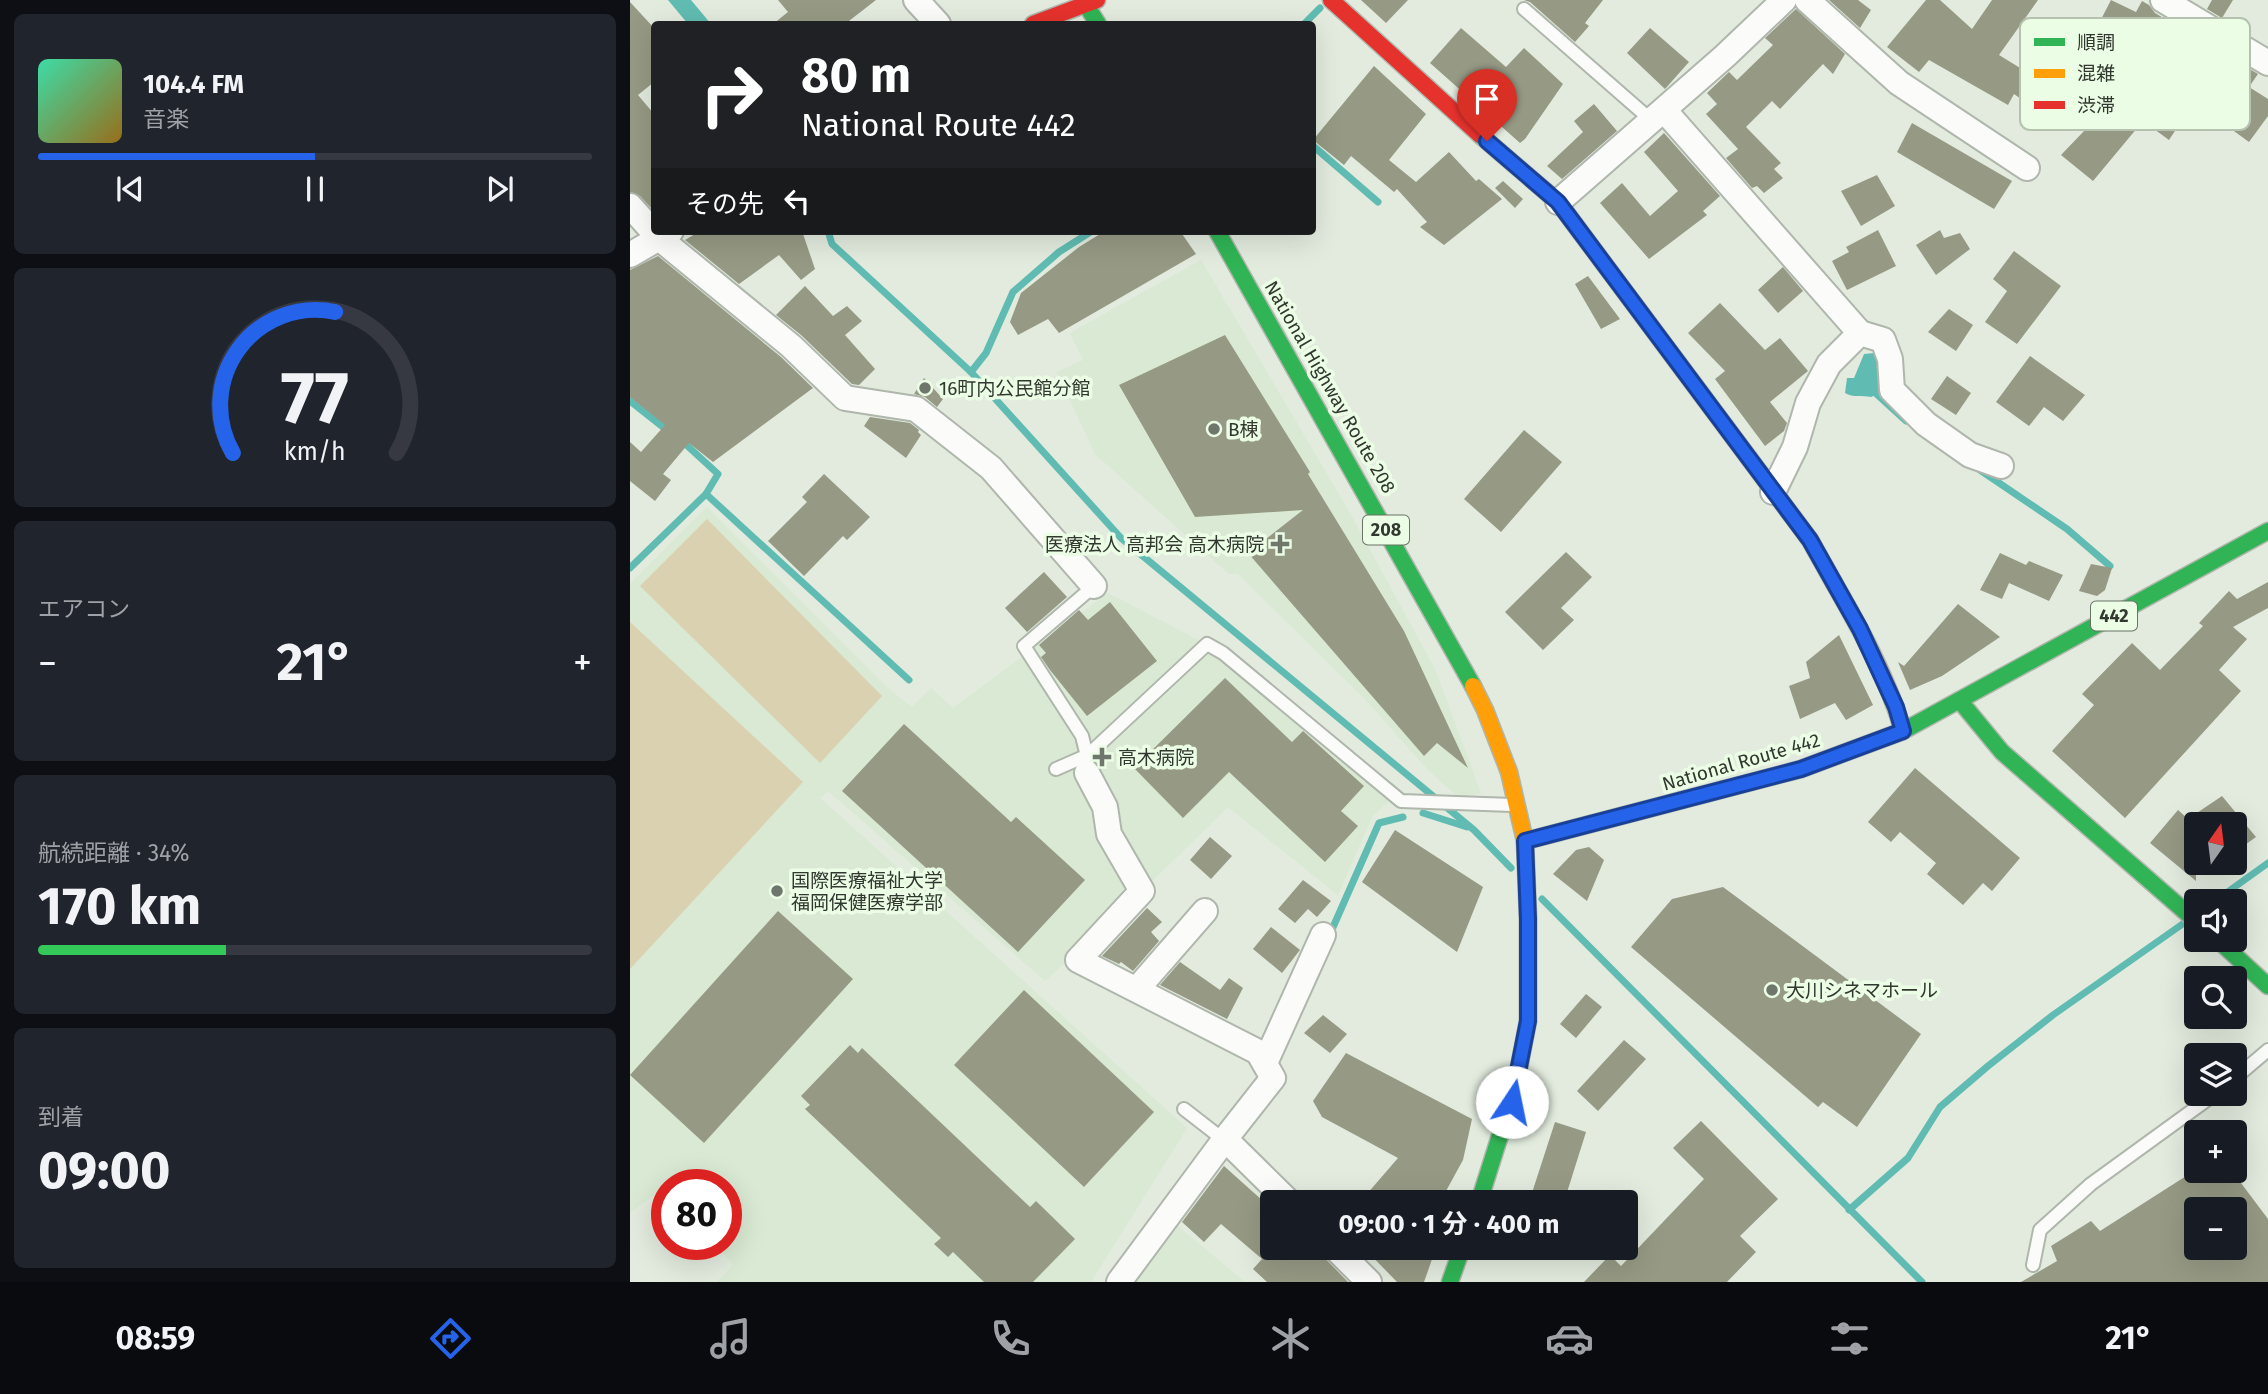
<!DOCTYPE html>
<html lang="ja">
<head>
<meta charset="utf-8">
<style>
	body { margin:0; font-family:"Fira Sans","Noto Sans JP",sans-serif; background:#20242c; color:#f1f3f6; height:100vh; display:flex; flex-direction:column; font-size:26px; white-space:nowrap }
	* { box-sizing:border-box; margin:0 }
	p { font-size:23px; color:#9ea1a6 }
	.icon { flex:none; width:38px; height:38px; fill:none; stroke:currentColor; stroke-width:2; stroke-linecap:round; stroke-linejoin:round }
	.map { position:relative; flex:1; overflow:hidden }
	.drawer { display:flex; flex-direction:column; gap:14px; padding:14px; background:#0d0f14; width:630px }
	.drawer>* { flex:none }
	.top-card { position:absolute; left:21px; top:21px; width:665px; height:214px; border-radius:7px; box-shadow:0 7px 28px #0002; background:#202124; color:#fff; overflow:hidden }
	.needle { width:46px; rotate:14deg }
	.buttons { position:absolute; left:1554px; top:812px; display:grid; gap:14px }
	.buttons a { display:grid; place-items:center; width:63px; height:63px; border-radius:7px; background:#171b24; box-shadow:0 7px 28px #0002; font-size:35px }
	.speed { position:absolute; left:21px; top:1169px; display:flex; gap:14px; font-size:35px; font-weight:700; text-align:center }
	.speed>* { display:grid; place-content:center; width:91px; height:91px; border-radius:50%; background:#171b24; box-shadow:0 7px 28px #0002; line-height:1 }
	.speed .limit { border:10px solid #d22; background:#fff; color:#111 }
	.pin { position:absolute; display:grid; place-items:center; width:60px; height:60px; color:#fff; margin:-72px -30px; border-radius:50% 50% 50% 0; rotate:-45deg; box-shadow:0 0 7px #0007 }
	.pin .icon { rotate:45deg }
	.me { position:absolute; width:77px; margin:-38px; rotate:11deg; stroke-linejoin:round; filter:drop-shadow(0 0 5px #0008) }
	.turn { display:flex; align-items:center; gap:24px; height:147px; padding:0 35px; font-size:32px }
	.turn .icon { width:91px; height:91px; stroke-width:2.5 }
	.turn b { display:block; font-size:49px; line-height:60px }
	.then { display:flex; align-items:center; height:66px; padding:0 35px; background:#0003; gap:14px; font-size:26px }
	.big { font-size:52px; font-weight:700; line-height:1.1 }
	.drawer .card { flex:1; display:flex; flex-direction:column; justify-content:center; gap:10px; min-width:0; padding:0 24px; border-radius:10px; background:#20242c }
	.drawer .dial { align-items:center; gap:0 }
	.dial svg { height:182px; overflow:visible; fill:none; stroke:#363941; stroke-width:7; stroke-linecap:round; text-anchor:middle }
	.dial text { fill:#f1f3f6; stroke:none }
	.song { display:flex; align-items:center; gap:21px }
	.cover { width:84px; height:84px; border-radius:10px; background:linear-gradient(135deg,hsl(160 70% 55%),hsl(40 70% 35%)) }
	.played { height:7px; border-radius:4px; background:linear-gradient(90deg,#2563eb 50%,#363941 50%) }
	.keys { display:flex; justify-content:space-around; direction:ltr }
	.heat { display:flex; justify-content:space-between; align-items:center; font-size:38px; direction:ltr }
	.charge { height:10px; border-radius:5px; background:linear-gradient(90deg,#34c759 34%,#363941 0) }
	.trip { position:absolute; left:630px; top:1190px; width:378px; height:70px; border-radius:7px; background:#171b24; box-shadow:0 7px 28px #0002; font-weight:700; line-height:70px; text-align:center }
	.menu { display:flex; height:112px; justify-content:space-around; align-items:center; background:#090b0e; color:#9ea1a6 }
	.menu .icon { width:49px; height:49px }
	.menu .selected { color:#2563eb }
	.menu b { font-size:32px; color:#f1f3f6 }
	main { display:flex; flex:1; min-height:0 }
	.map>svg:first-child { display:block }
	.built { fill:#d9e9d3 }
	.green { fill:#dad1b0 }
	.water { fill:#60bcb2 }
	.lines { fill:none; stroke-linecap:round; stroke-linejoin:round }
	.stream { stroke:#60bcb2; stroke-width:7 }
	.building { fill:#969a84; fill-rule:evenodd }
	.lane-casing { stroke:#afb6ac; stroke-width:16 }
	.street-casing { stroke:#afb6ac; stroke-width:28 }
	.fast-casing { stroke:#afb6ac; stroke-width:19 }
	.slow-casing { stroke:#afb6ac; stroke-width:19 }
	.jam-casing { stroke:#afb6ac; stroke-width:19 }
	.lane { stroke:#fbfcfa; stroke-width:12 }
	.street { stroke:#fbfcfa; stroke-width:24 }
	.fast { stroke:#30b455; stroke-width:16 }
	.slow { stroke:#ff9f0a; stroke-width:16 }
	.jam { stroke:#e5322d; stroke-width:16 }
	.route-casing { stroke:#184099; stroke-width:18 }
	.route { stroke:#2563eb; stroke-width:12 }
	.poi-dot { fill:#6f776c; stroke:#ecfde6; stroke-width:2.5 }
	.labels { text-anchor:middle; dominant-baseline:central; stroke-width:7; stroke-linejoin:round; paint-order:stroke }
	.shield { fill:#ecfde6; stroke:#697366; stroke-width:2 }
	.shield-label { font-size:18px; font-weight:bold; fill:#31382f }
	.street-label { font-size:19px; fill:#31382f; stroke:#ecfde6 }
	.poi-label { font-size:19px; fill:#31382f; stroke:#ecfde6; text-anchor:start }
	.key { fill:#ecfde6; stroke:#b4c2af; stroke-width:2 }
	.key-label { font-size:19px; fill:#31382f }
</style>
</head>
<body>
<main>
<section class="drawer">
<div class="card">
<div class="song"><i class="cover"></i><div><b>104.4 FM</b><p>音楽</p></div></div>
<div class="played"></div>
<div class="keys"><svg class="icon" aria-label="previous" viewBox="0 0 24 24"><path d="M18 5L8 12l10 7zM5 5v14"/></svg><svg class="icon" aria-label="pause" viewBox="0 0 24 24"><path d="M8 5v14M16 5v14"/></svg><svg class="icon" aria-label="next" viewBox="0 0 24 24"><path d="M6 5l10 7-10 7zM19 5v14"/></svg></div>
</div>
<div class="card dial"><svg viewBox="0 0 100 80">
<path d="M14 69A42 42 0 1 1 86 69"/>
<path d="M14 69A42 42 0 0 1 59 7" stroke="#2563eb"/>
<text x="50" y="56" font-size="32" font-weight="700">77</text>
<text x="50" y="72" font-size="11">km/h</text>
</svg></div>
<div class="card"><p>エアコン</p>
<div class="heat"><a>−</a><b class="big">21°</b><a>+</a></div>
</div>
<div class="card"><p>航続距離 · 34%</p><b class="big">170 km</b><div class="charge"></div></div>
<div class="card"><p>到着</p><b class="big">09:00</b></div>
</section>
<div class="map">
<svg width="1638" height="1282" viewBox="0 0 1638 1282">
	<rect width="100%" height="100%" fill="#e2ebde"/>
	<g class="built">
		<polygon points="571,260 720,513 805,669 851,793 828,797 797,769 733,697 608,574 599,574 465,454 427,372 453,360 440,333"/>
		<polygon points="77,507 261,691 282,707 301,688 323,708 478,593 593,653 761,800 743,815 708,895 598,807 501,902 415,981 198,791 190,798 557,1128 461,1282 87,1282 103,1265 86,1244 96,1244 96,1185 37,1185 0,1213 0,584"/>
		<polygon points="544,1223 615,1282 498,1282"/>
	</g>
	<g class="green">
		<polygon points="77,519 252,696 190,763 10,586"/>
		<polygon points="0,622 173,782 0,969"/>
	</g>
	<g class="water">
		<polygon points="38,0 61,0 81,24 58,24"/>
		<path d="M1244 353 1255 360 1252 392 1241 397C1232 395 1223 398 1215 393L1217 378H1224L1234 354Z"/>
	</g>
	<g class="lines">
		<g class="stream">
			<polyline points="674,24 690,8"/>
			<polyline points="682,145 748,202"/>
			<polyline points="198,231 202,244 341,372 491,538 844,830 881,868"/>
			<polyline points="341,372 356,353 383,292 429,252 462,231"/>
			<polyline points="1241,389 1276,421"/>
			<polyline points="0,401 38,431"/>
			<polyline points="51,440 88,474 76,494"/>
			<polyline points="1350,470 1437,529 1480,566"/>
			<polyline points="0,568 76,494 279,680"/>
			<polyline points="793,813 837,827"/>
			<polyline points="912,899 1292,1282"/>
			<polyline points="1585,901 1638,863"/>
			<polyline points="700,934 749,823 773,817"/>
			<polyline points="1219,1210 1278,1158 1310,1107 1358,1066 1423,1015 1554,923"/>
		</g>
	</g>
	<g class="building">
		<polygon points="148,0 246,0 215,24 143,24 158,12"/>
		<polygon points="731,0 778,0 756,23"/>
		<polygon points="894,0 973,0 955,23 959,26 945,42 900,2"/>
		<polygon points="1199,0 1228,0 1241,10 1230,28"/>
		<polygon points="1296,0 1310,0 1342,29 1362,0 1408,0 1369,55 1400,74 1440,20 1464,33 1481,0 1506,12 1512,1 1519,5 1525,13 1628,74 1619,87 1638,99 1638,116 1619,142 1564,102 1539,140 1513,121 1463,181 1431,155 1478,106 1445,84 1421,120 1384,94 1378,105 1299,60 1289,72 1257,47"/>
		<polygon points="1582,0 1603,0 1592,18 1577,9"/>
		<polygon points="0,2 24,28 24,82 8,95 24,114 24,211 10,196 0,192"/>
		<polygon points="1166,9 1215,54 1203,74 1193,64 1150,109 1142,101 1116,127 1151,163 1144,169 1153,178 1134,193 1127,186 1122,188 1096,158 1108,149 1076,114 1087,104 1077,93 1099,72 1107,80 1143,45 1135,38"/>
		<polygon points="831,28 876,67 894,48 933,84 895,139 890,143 800,63"/>
		<polygon points="1020,28 1059,62 1035,89 997,53"/>
		<polygon points="744,66 796,114 759,160 786,182 819,152 846,181 849,179 872,199 814,245 790,227 797,222 767,189 764,192 721,156 714,165 683,140"/>
		<polygon points="964,104 987,131 932,179 917,166 953,132 944,121"/>
		<polygon points="1282,123 1382,181 1364,209 1267,152"/>
		<polygon points="1034,133 1090,196 1073,211 1077,215 1019,259 970,203 992,183 1020,216 1048,191 1014,152"/>
		<polygon points="1247,175 1265,206 1231,226 1211,191"/>
		<polygon points="873,181 893,199 885,208 865,188"/>
		<polygon points="1248,230 1266,266 1217,290 1202,261 1219,252 1216,247"/>
		<polygon points="1310,230 1314,238 1330,233 1340,249 1306,275 1286,245"/>
		<polygon points="70,231 172,231 185,269 171,280 149,255 109,284 55,240"/>
		<polygon points="475,231 550,231 566,254 429,333 418,319 388,335 380,322 391,293 449,247"/>
		<polygon points="1384,251 1431,286 1387,344 1355,322 1377,291 1363,279"/>
		<polygon points="28,256 151,357 183,388 83,462 59,443 33,474 41,480 25,501 0,481 0,442 11,452 35,425 0,397 0,270"/>
		<polygon points="1153,267 1173,291 1148,313 1128,290"/>
		<polygon points="958,276 990,319 971,329 945,284"/>
		<polygon points="175,286 203,316 217,306 232,321 215,335 245,369 229,385 222,384 171,335 146,315"/>
		<polygon points="1090,303 1135,350 1150,338 1178,371 1140,402 1157,423 1154,431 1135,446 1085,379 1095,371 1058,333"/>
		<polygon points="1319,309 1343,325 1326,351 1298,332"/>
		<polygon points="595,335 680,472 678,474 774,631 838,768 807,743 794,756 618,553 673,510 565,517 489,385"/>
		<polygon points="1400,356 1455,395 1433,421 1414,407 1399,426 1366,402"/>
		<polygon points="1317,376 1341,393 1326,415 1301,399"/>
		<polygon points="294,378 313,399 307,407 295,397 284,394"/>
		<polygon points="240,417 280,423 289,430 288,432 291,435 276,458 234,426"/>
		<polygon points="894,430 932,462 871,532 834,499"/>
		<polygon points="194,474 240,517 217,540 213,536 174,576 138,541 177,502 172,497"/>
		<polygon points="936,552 962,577 931,608 944,620 913,650 875,612"/>
		<polygon points="1370,553 1396,565 1399,561 1433,575 1419,601 1379,583 1372,599 1350,590"/>
		<polygon points="1461,564 1482,568 1475,590 1467,596 1449,591"/>
		<polygon points="414,572 437,597 397,632 375,608"/>
		<polygon points="1638,582 1638,608 1603,627 1617,639 1589,670 1611,691 1495,818 1422,751 1464,705 1452,694 1502,643 1530,670 1573,626 1569,623 1599,591 1607,599"/>
		<polygon points="480,602 527,661 457,716 420,670 411,657 416,653 409,645 449,610 458,620"/>
		<polygon points="1328,604 1370,637 1312,676 1280,690 1268,662 1274,666"/>
		<polygon points="1209,635 1243,705 1216,720 1205,703 1170,719 1159,686 1180,678 1176,662"/>
		<polygon points="595,678 662,742 673,731 734,786 711,811 728,826 695,862 599,772 553,818 504,768"/>
		<polygon points="274,724 381,822 386,817 455,880 388,952 212,791"/>
		<polygon points="1285,768 1390,858 1362,891 1353,883 1333,905 1297,874 1306,863 1270,832 1261,842 1238,822"/>
		<polygon points="1592,796 1626,837 1605,852 1605,824 1565,824 1566,826 1566,881 1520,843 1548,810 1558,819"/>
		<polygon points="765,830 853,887 827,952 732,882"/>
		<polygon points="580,837 602,856 581,879 560,860"/>
		<polygon points="959,847 974,860 957,901 923,874 946,850"/>
		<polygon points="673,880 701,901 687,917 678,909 665,923 648,909"/>
		<polygon points="1093,887 1291,1034 1227,1127 1193,1102 1188,1107 1001,947 1042,899"/>
		<polygon points="517,908 532,922 521,932 529,941 503,971 491,962 489,964 472,956"/>
		<polygon points="148,911 223,979 74,1143 0,1075"/>
		<polygon points="641,927 670,950 652,973 623,949"/>
		<polygon points="550,962 590,990 599,978 613,988 597,1019 530,985"/>
		<polygon points="394,990 524,1112 454,1187 324,1065"/>
		<polygon points="956,994 972,1007 946,1038 930,1024"/>
		<polygon points="693,1015 717,1034 700,1053 674,1033"/>
		<polygon points="994,1040 1016,1059 968,1111 947,1091"/>
		<polygon points="220,1045 228,1053 232,1048 400,1207 406,1201 445,1239 403,1282 354,1282 323,1252 318,1257 304,1244 311,1238 175,1109 180,1105 171,1096"/>
		<polygon points="716,1053 842,1119 833,1160 810,1202 730,1202 768,1158 692,1117 683,1101"/>
		<polygon points="1071,1121 1148,1199 1110,1236 1126,1252 1097,1282 954,1282 980,1255 991,1266 1074,1179 1043,1148"/>
		<polygon points="925,1122 956,1132 934,1202 899,1202"/>
		<polygon points="594,1166 642,1209 642,1248 685,1248 718,1282 637,1282 623,1269 632,1259 591,1224 574,1242 552,1222"/>
		<path d="M1564 1171H1602L1638 1219V1282H1391L1427 1261 1421 1246 1461 1221 1470 1231ZM1566 1209H1605V1248H1566Z"/>
		<polygon points="734,1248 806,1248 794,1282 767,1282"/>
	</g>
	<g class="lines">
		<g class="lane-casing">
			<g id="lane">
				<polyline points="894,9 1021,120"/>
				<polyline points="458,760 452,736 394,646 464,586"/>
				<polyline points="426,769 458,755 577,644 593,653 771,801 882,805"/>
				<polyline points="1605,1078 1638,1050"/>
				<polyline points="554,1109 590,1137"/>
				<polyline points="1403,1265 1410,1230 1461,1184 1585,1094"/>
			</g>
		</g>
		<g class="street-casing">
			<g id="street">
				<polyline points="286,0 308,24"/>
				<polyline points="1177,0 1269,83 1397,168"/>
				<polyline points="1533,0 1638,63"/>
				<polyline points="1034,110 1230,333 1199,364 1178,403 1165,447 1143,492"/>
				<polyline points="928,202 1095,56 1154,0"/>
				<polyline points="0,206 29,238 161,346 215,398 286,409 361,468 464,586"/>
				<polyline points="0,255 41,231"/>
				<polyline points="1230,333 1253,340 1260,359 1262,390 1296,424 1340,455 1371,466"/>
				<polyline points="457,773 475,807 479,834 512,891 448,960 628,1052 643,1078 595,1139 659,1202"/>
				<polyline points="507,989 575,911"/>
				<polyline points="635,1063 693,935"/>
				<polyline points="705,1248 739,1282"/>
				<polyline points="489,1282 595,1139"/>
			</g>
		</g>
		<g class="fast-casing">
			<g id="fast">
				<polyline points="453,0 468,24"/>
				<polyline points="850,135 928,202 1180,540 1204,583"/>
				<polyline points="587,231 843,686"/>
				<polyline points="1330,701 1372,752 1566,921"/>
				<polyline points="895,841 1171,769 1273,731 1638,531"/>
				<polyline points="1588,940 1638,986"/>
				<polyline points="849,1202 885,1088"/>
				<polyline points="820,1282 832,1248"/>
			</g>
		</g>
		<g class="slow-casing">
			<g id="slow">
				<path d="M1204 583C1231 630 1258 679 1273 731"/>
				<polyline points="843,686 855,710 879,772 895,841 898,919 898,1021 885,1088"/>
			</g>
		</g>
		<g class="jam-casing">
			<g id="jam">
				<polyline points="701,0 850,135"/>
				<polyline points="403,24 467,0"/>
			</g>
		</g>
		<use href="#lane" class="lane"/>
		<use href="#street" class="street"/>
		<use href="#fast" class="fast"/>
		<use href="#slow" class="slow"/>
		<use href="#jam" class="jam"/>
	</g>
	<g class="lines">
		<g class="route-casing">
			<polyline id="route" points="857,141 928,202 1180,540 1230,629 1266,707 1273,731 1171,769 895,841 898,919 898,1021 882,1102"/>
		</g>
		<use href="#route" class="route"/>
	</g>
	<g class="poi-dot">
		<circle cx="295" cy="388" r="7"/>
		<circle cx="584" cy="429" r="7"/>
		<path d="M646.5 533.5h7v7h7v7h-7v7h-7v-7h-7v-7h7z"/>
		<path d="M468.5 746.5h7v7h7v7h-7v7h-7v-7h-7v-7h7z"/>
		<circle cx="147" cy="891" r="7"/>
		<circle cx="1142" cy="990" r="7"/>
	</g>
	<g class="labels">
		<g class="shield">
			<rect x="733" y="515.5" width="46" height="29" rx="5"/>
			<rect x="1461" y="601.5" width="46" height="29" rx="5"/>
		</g>
		<g class="shield-label">
			<text x="756" y="530">208</text>
			<text x="1484" y="616">442</text>
		</g>
		<g class="street-label">
			<text transform="translate(700 387) rotate(60)">National Highway Route 208</text>
			<text transform="translate(1111 762) rotate(-16)">National Route 442</text>
		</g>
		<g class="poi-label">
			<text x="309" y="388">16町内公民館分館</text>
			<text x="598" y="429">B棟</text>
			<text x="634" y="544" text-anchor="end">医療法人 高邦会 高木病院</text>
			<text x="488" y="757">高木病院</text>
			<text x="161" y="880">国際医療福祉大学<tspan x="161" dy="22">福岡保健医療学部</tspan></text>
			<text x="1156" y="990">大川シネマホール</text>
		</g>
	</g>
	<rect x="1390" y="18" width="230" height="112" rx="10" class="key"/>
	<rect x="1404" y="38" width="31" height="8" fill="#30b455"/>
	<rect x="1404" y="69" width="31" height="9" fill="#ff9f0a"/>
	<rect x="1404" y="101" width="31" height="8" fill="#e5322d"/>
	<g class="key-label">
		<text x="1447" y="49">順調</text>
		<text x="1447" y="80">混雑</text>
		<text x="1447" y="112">渋滞</text>
	</g>
</svg>
<div class="buttons">
<a><svg class="needle" viewBox="-14 -14 28 28"><path d="M0-13l5 13h-10z" fill="#e53935"/><path d="M0 13l5-13h-10z" fill="#9ea1a6"/></svg></a>
<a><svg class="icon" aria-label="sound" viewBox="0 0 24 24"><path d="M4 9h4l5-4v14l-5-4H4zM17 9q2 3 0 6"/></svg></a>
<a><svg class="icon" aria-label="search" viewBox="0 0 24 24"><circle cx="10" cy="10" r="6"/><path d="M15 15l6 6"/></svg></a>
<a><svg class="icon" aria-label="layers" viewBox="0 0 24 24"><path d="M12 4l9 5-9 5-9-5zM3 14l9 5 9-5"/></svg></a>
<a>+</a>
<a>−</a>
</div>
<div class="speed"><div class="limit">80</div></div>
<div class="pin" style="left:857px;top:141px;background:#d93025"><svg class="icon" aria-label="arrive" viewBox="0 0 24 24"><path d="M6 21V4h12l-3 4 3 4H6"/></svg></div>
<svg class="me" style="left:882px;top:1102px" viewBox="-20 -20 40 40"><circle r="19" fill="#fff"/><path d="M0-13L10 11 0 6-10 11z" fill="#2563eb"/></svg>
<div class="trip">09:00 · 1 分 · 400 m</div>
<div class="top-card">
<div class="turn"><svg class="icon" aria-label="right" viewBox="0 0 24 24"><path d="M7 20v-9h11M14 6l5 5-5 5"/></svg><div><b>80 m</b>National Route 442</div></div>
<div class="then">その先<svg class="icon" aria-label="left" viewBox="0 0 24 24"><path d="M17 20v-9H6M10 6l-5 5 5 5"/></svg></div>
</div>
</div>
</main>
<nav class="menu">
<b>08:59</b>
<svg class="icon selected" aria-label="directions" viewBox="0 0 24 24"><path d="M12 3l9 9-9 9-9-9zM9 14v-3h6M13 9l2 2-2 2"/></svg>
<svg class="icon" aria-label="music" viewBox="0 0 24 24"><path d="M9 18V5l10-2v13"/><circle cx="6" cy="18" r="3"/><circle cx="16" cy="16" r="3"/></svg>
<svg class="icon" aria-label="phone" viewBox="0 0 24 24"><path d="M5 4h4l2 5-3 2q2 4 5 5l2-3 5 2v4C11 20 4 13 5 4z"/></svg>
<svg class="icon" aria-label="climate" viewBox="0 0 24 24"><path d="M12 3v18M4 7l16 10M4 17L20 7"/></svg>
<svg class="icon" aria-label="car" viewBox="0 0 24 24"><path d="M5 17H2v-5l4-1 3-4h7l3 4 3 1v5h-3M9 17h6M6 11h13"/><circle cx="7" cy="17" r="2"/><circle cx="17" cy="17" r="2"/></svg>
<svg class="icon" aria-label="filters" viewBox="0 0 24 24"><path d="M4 7h16M4 17h16"/><circle cx="9" cy="7" r="2"/><circle cx="15" cy="17" r="2"/></svg>
<b>21°</b>
</nav>
</body>
</html>
